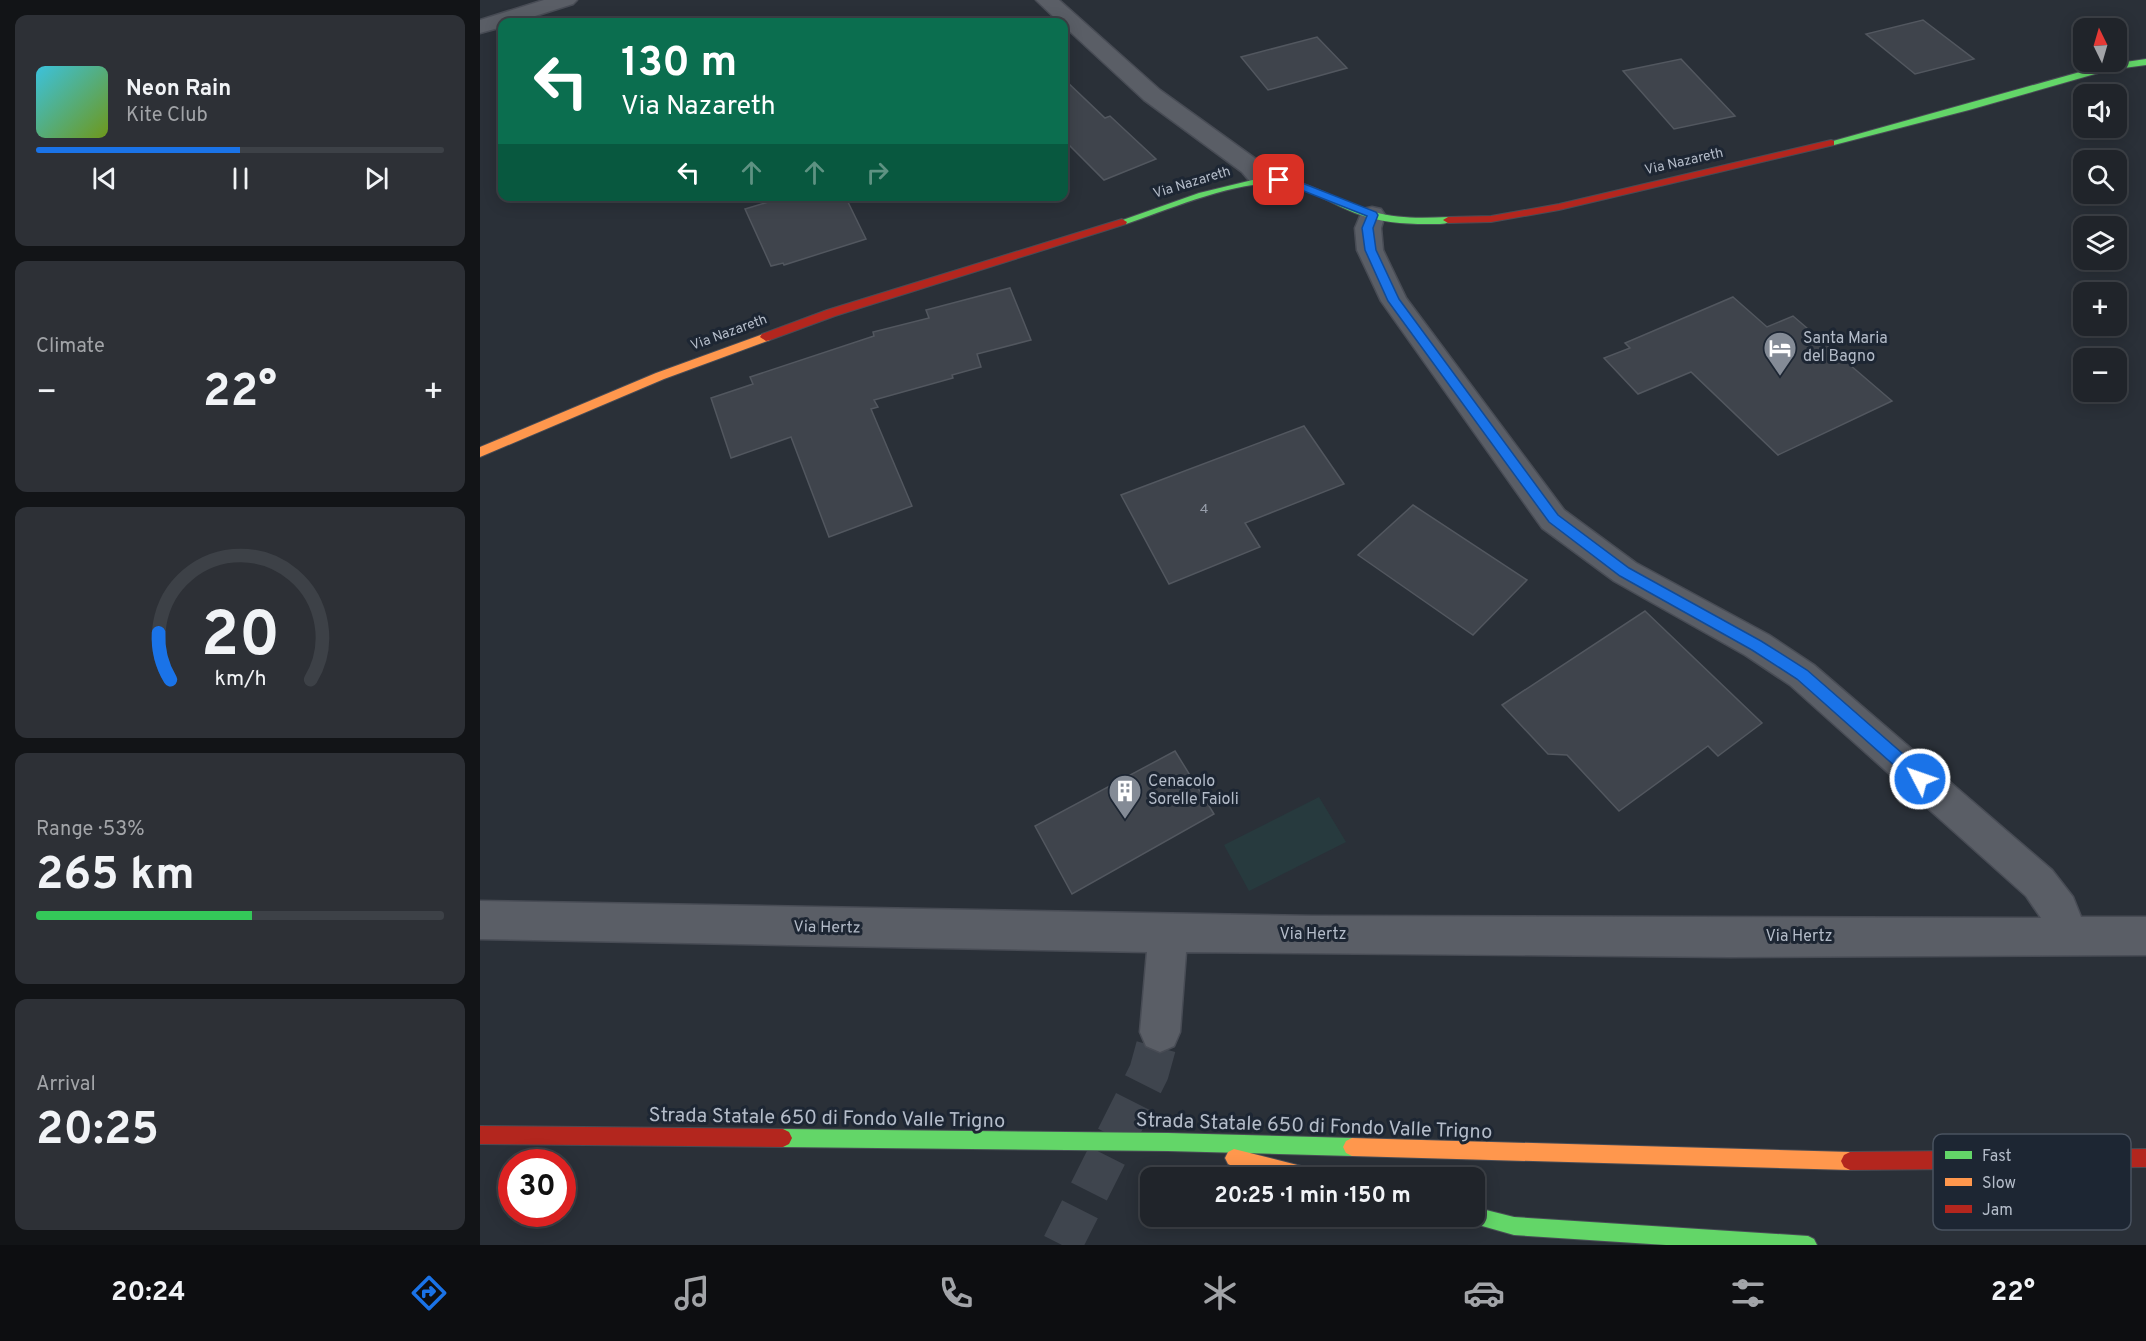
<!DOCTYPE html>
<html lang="en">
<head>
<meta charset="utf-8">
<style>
	body { margin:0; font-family:Overpass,sans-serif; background:#2d3036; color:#f1f3f6; height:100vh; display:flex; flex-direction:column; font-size:22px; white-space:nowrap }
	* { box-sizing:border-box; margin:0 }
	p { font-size:20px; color:#a2a4a8 }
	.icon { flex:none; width:33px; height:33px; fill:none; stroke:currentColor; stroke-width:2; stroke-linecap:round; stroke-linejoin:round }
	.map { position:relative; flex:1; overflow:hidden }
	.side { display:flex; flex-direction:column; gap:15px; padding:15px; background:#121417; width:480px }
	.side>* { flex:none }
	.banner { position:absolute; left:18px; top:18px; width:570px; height:183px; border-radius:12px; box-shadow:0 3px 15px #0003,0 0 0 2px #3d4147; background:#0b6e4f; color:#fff; overflow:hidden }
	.needle { width:39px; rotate:355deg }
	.tools { position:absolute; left:1593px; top:18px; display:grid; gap:12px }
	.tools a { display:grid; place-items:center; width:54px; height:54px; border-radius:12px; background:#20242a; box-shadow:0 3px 15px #0003,0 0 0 2px #3d4147; font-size:30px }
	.speed { position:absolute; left:18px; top:1149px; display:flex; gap:12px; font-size:30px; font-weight:700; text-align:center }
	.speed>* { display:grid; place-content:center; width:78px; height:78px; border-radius:50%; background:#20242a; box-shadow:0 3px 15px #0003,0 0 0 2px #3d4147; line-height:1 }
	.speed .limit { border:9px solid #d22; background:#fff; color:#111 }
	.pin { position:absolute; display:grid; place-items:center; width:51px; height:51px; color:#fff; margin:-26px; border-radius:12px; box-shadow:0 3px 9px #0006 }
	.me { position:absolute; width:66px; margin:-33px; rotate:311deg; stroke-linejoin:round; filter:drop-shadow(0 0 4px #0008) }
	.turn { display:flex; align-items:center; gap:21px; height:126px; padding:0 24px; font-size:27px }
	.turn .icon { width:78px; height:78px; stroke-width:2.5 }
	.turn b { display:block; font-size:42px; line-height:51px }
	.lanes { display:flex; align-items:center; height:57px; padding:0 24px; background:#0003; justify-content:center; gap:30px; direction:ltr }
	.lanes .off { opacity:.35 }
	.big { font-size:45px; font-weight:700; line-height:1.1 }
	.side .widget { flex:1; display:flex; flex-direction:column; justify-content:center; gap:9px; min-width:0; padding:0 21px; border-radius:12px; background:#2d3036 }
	.side .dial { align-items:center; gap:0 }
	.dial svg { height:156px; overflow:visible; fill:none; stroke:#3d4147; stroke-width:7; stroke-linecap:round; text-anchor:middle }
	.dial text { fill:#f1f3f6; stroke:none }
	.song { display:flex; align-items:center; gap:18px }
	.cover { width:72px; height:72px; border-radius:9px; background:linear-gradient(135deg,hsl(190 70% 55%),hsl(80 70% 35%)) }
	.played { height:6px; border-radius:3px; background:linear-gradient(90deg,#1a73e8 50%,#3d4147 50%) }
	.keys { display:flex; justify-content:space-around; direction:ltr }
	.heat { display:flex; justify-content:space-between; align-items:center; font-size:33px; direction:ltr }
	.charge { height:9px; border-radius:4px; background:linear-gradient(90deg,#34c759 53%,#3d4147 0) }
	.trip { position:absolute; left:660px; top:1167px; width:345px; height:60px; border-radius:12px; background:#20242a; box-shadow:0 3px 15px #0003,0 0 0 2px #3d4147; font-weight:700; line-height:60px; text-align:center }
	.dock { display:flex; height:96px; justify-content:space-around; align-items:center; background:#0d0e11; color:#a2a4a8 }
	.dock .icon { width:42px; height:42px }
	.dock .on { color:#1a73e8 }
	.dock b { font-size:27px; color:#f1f3f6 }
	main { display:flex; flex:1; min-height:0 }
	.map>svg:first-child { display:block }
	.green { fill:#273a3e }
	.building { fill:#3f444c; stroke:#52575f; stroke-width:1.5 }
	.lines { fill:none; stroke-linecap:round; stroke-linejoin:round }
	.street-tunnel { stroke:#3f454e; stroke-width:40; stroke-dasharray:40 20; stroke-linecap:butt }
	.street-casing { stroke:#484c55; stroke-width:3 }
	.fast-casing { stroke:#484c55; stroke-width:2 }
	.slow-casing { stroke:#484c55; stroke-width:2 }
	.jam-casing { stroke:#484c55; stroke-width:2 }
	.street { fill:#5a5e66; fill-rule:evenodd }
	.fast { fill:#63d668; fill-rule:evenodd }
	.slow { fill:#ff974d; fill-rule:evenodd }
	.jam { fill:#b3261e; fill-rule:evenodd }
	.route { fill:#1a73e8; stroke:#114b97; stroke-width:1.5 }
	.labels { text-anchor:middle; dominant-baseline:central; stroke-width:6; stroke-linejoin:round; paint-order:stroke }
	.far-street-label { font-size:14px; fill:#b4bcc9; stroke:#1d2633 }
	.number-label { font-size:14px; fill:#979eaa }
	.poi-label { font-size:16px; fill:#b4bcc9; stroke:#1d2633; text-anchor:start }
	.street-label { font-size:16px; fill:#b4bcc9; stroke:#1d2633 }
	.near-street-label { font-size:20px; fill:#b4bcc9; stroke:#1d2633 }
	.key { fill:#1d2633; stroke:#4a5360; stroke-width:1.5 }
	.key-label { font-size:16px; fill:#b4bcc9 }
</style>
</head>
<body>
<main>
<section class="side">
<div class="widget">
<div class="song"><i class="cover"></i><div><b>Neon Rain</b><p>Kite Club</p></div></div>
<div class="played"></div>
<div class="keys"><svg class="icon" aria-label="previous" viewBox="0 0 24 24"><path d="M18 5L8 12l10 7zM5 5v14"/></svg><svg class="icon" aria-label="pause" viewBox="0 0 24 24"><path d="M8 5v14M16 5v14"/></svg><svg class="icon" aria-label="next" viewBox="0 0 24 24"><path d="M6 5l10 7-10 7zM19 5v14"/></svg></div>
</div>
<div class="widget"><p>Climate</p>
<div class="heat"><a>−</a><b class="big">22°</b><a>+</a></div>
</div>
<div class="widget dial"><svg viewBox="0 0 100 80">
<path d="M14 69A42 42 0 1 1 86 69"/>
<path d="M14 69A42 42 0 0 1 8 45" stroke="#1a73e8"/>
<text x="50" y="56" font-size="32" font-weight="700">20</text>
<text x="50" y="72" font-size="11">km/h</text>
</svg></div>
<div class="widget"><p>Range · 53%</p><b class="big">265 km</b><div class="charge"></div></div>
<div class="widget"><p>Arrival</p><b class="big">20:25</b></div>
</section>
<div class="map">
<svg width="1666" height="1245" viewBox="0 0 1666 1245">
	<rect width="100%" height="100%" fill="#2a3038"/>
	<polygon class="green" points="839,797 866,842 769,891 744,845"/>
	<g class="building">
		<polygon points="1443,20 1494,59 1435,74 1386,34"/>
		<polygon points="837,37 867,68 788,90 761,57"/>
		<polygon points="1201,59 1255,116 1194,129 1143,71"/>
		<polygon points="584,79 625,118 630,116 676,159 624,180 584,140"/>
		<polygon points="308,196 365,196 386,239 304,265 303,263 291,266 265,209"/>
		<polygon points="530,288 551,340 497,354 501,367 472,375 473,378 394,400 398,407 391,409 432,506 349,537 311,437 251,458 231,398 273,384 270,377 394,336 393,332 449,318 446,310"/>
		<polygon points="1253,297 1287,327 1313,316 1412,401 1298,455 1211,372 1158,394 1124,358 1150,348 1145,343"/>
		<polygon points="824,426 864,484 765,523 780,547 689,584 641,495"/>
		<polygon points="933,505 1047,580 993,635 878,555"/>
		<polygon points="1165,611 1282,723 1238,756 1228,746 1139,811 1087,755 1068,754 1022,705"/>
		<polygon points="695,751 734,814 592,894 555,826"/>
	</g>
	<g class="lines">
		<polyline class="street-tunnel" points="582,1245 669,1072 680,1032"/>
		<g class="street-casing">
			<g id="street">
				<polygon points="64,0 97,0 93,4 36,22 22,22 22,27 0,33 0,20"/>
				<path d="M556 0H579L680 90 780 162 796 182 793 187C777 191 772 184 762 172L664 100 584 26V22H579Z"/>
				<polygon points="892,207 901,209 905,215 901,228 903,250 926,298 1084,510 1156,563 1289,635 1334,665 1572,870 1593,897 1601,917 1666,917 1666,955 1250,957 706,952 700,1032 694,1046 680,1052 666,1046 660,1032 667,952 0,939 0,901 833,916 1561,918 1546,896 1310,685 1265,655 1134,581 1062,528 901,301 877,250 875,228 883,209"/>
			</g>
		</g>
		<g class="fast-casing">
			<g id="fast">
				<polygon points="1666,59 1666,65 1629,70 1489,110 1354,145 1346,143 1625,65"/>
				<path d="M785 177C827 177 856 202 894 212 918 219 944 218 968 217L973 220C967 225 956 224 947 224 923 224 898 222 875 213 854 205 835 192 813 186 769 174 689 210 646 224H638L637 222 719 193Z"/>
				<polygon points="303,1129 688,1133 872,1138 878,1141 881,1147 878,1153 872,1156 688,1151 303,1147 297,1144 294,1138 297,1132"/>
				<polygon points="994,1207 1034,1217 1328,1236 1334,1239 1337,1245 1186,1245 1034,1235 988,1222 985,1216 994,1216"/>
			</g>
		</g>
		<g class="slow-casing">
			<g id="slow">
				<polygon points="286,333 292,337 290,340 184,379 0,457 0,447 176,373"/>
				<polygon points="872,1138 1370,1152 1376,1155 1379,1161 1376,1167 1370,1170 872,1156 866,1153 863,1147 866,1141"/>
				<polygon points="754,1149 833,1169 839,1172 842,1178 796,1178 754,1167 748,1164 745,1158 748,1152"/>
			</g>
		</g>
		<g class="jam-casing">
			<g id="jam">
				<polygon points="1351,140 1354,141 1354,145 1079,210 1011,222 968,223 963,220 968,217 1011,216 1079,204"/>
				<polygon points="642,219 647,222 646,224 355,316 290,340 286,341 280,337 282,334 347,310"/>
				<polygon points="0,1126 303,1129 309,1132 312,1138 309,1144 303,1147 0,1144"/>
				<polygon points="1666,1149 1666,1167 1370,1170 1364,1167 1361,1161 1364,1155 1370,1152"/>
			</g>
		</g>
		<use href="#street" class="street"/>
		<use href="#fast" class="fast"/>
		<use href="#slow" class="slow"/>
		<use href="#jam" class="jam"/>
	</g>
	<polygon class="route" points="799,177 817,181 896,212 898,215 893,228 896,250 919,299 1078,515 1149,568 1281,641 1327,670 1446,774 1448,779 1446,784 1440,786 1435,784 1317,679 1272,650 1140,576 1069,522 908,301 885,250 882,228 887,216 811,186 796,183 796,178"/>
	<defs>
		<g id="hotel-pin" transform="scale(1.725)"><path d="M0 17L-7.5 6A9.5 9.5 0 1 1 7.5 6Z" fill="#848b96" stroke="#1d2633"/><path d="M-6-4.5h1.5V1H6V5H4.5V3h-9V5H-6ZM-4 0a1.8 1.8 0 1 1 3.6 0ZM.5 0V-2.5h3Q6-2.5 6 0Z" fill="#fff"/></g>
		<g id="building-pin" transform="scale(1.725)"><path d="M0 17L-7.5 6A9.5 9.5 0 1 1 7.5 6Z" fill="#848b96" stroke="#1d2633"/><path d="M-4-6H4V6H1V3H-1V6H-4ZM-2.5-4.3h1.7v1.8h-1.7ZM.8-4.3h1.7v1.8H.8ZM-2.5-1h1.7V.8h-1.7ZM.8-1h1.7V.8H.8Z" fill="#fff"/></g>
	</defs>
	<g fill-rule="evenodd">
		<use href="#hotel-pin" x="1300" y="348"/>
		<use href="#building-pin" x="645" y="791"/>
	</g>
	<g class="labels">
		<g class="far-street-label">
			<text transform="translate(1204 162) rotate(-13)">Via Nazareth</text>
			<text transform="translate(712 183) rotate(-17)">Via Nazareth</text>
			<text transform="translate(249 333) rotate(-20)">Via Nazareth</text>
		</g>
		<g class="number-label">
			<text x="724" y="509">4</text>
		</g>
		<g class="poi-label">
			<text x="1323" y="339">Santa Maria<tspan x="1323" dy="18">del Bagno</tspan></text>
			<text x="668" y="782">Cenacolo<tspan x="668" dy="18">Sorelle Faioli</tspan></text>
		</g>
		<g class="street-label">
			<text transform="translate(347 928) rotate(1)">Via Hertz</text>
			<text x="833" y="935">Via Hertz</text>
			<text x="1319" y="937">Via Hertz</text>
		</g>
		<g class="near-street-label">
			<text transform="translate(347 1119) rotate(1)">Strada Statale 650 di Fondo Valle Trigno</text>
			<text transform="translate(834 1127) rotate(2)">Strada Statale 650 di Fondo Valle Trigno</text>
		</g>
	</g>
	<rect x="1453" y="1134" width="198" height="96" rx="9" class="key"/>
	<rect x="1465" y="1151" width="27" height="8" fill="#63d668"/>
	<rect x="1465" y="1178" width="27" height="8" fill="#ff974d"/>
	<rect x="1465" y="1205" width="27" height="8" fill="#b3261e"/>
	<g class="key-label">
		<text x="1502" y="1161">Fast</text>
		<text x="1502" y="1188">Slow</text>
		<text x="1502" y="1215">Jam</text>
	</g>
</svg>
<div class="tools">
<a><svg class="needle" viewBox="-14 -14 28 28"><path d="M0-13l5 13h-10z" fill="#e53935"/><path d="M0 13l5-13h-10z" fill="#a2a4a8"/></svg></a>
<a><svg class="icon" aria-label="sound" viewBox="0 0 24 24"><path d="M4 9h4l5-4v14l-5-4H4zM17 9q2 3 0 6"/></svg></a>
<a><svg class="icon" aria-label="search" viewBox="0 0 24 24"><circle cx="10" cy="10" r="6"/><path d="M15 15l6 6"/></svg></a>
<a><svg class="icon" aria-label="layers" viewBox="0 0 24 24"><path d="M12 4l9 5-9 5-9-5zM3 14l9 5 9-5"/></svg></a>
<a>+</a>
<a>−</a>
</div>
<div class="speed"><div class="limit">30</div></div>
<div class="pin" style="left:799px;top:180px;background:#d93025"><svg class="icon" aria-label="arrive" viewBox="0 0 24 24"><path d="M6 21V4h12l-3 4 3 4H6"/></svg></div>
<svg class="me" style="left:1440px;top:779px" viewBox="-20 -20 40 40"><circle r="17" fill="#1a73e8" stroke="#fff" stroke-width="3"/><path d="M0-11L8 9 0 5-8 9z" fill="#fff"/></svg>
<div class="trip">20:25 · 1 min · 150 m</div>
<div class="banner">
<div class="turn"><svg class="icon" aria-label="left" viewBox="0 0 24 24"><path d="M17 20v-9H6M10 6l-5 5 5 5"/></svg><div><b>130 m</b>Via Nazareth</div></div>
<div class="lanes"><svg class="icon" aria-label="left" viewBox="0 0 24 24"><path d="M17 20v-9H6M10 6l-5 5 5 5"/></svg><svg class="icon off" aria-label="ahead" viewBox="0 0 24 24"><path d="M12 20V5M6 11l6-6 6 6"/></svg><svg class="icon off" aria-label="ahead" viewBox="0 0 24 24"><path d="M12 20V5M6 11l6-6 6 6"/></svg><svg class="icon off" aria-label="right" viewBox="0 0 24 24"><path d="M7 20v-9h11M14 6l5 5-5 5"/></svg></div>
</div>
</div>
</main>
<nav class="dock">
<b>20:24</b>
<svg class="icon on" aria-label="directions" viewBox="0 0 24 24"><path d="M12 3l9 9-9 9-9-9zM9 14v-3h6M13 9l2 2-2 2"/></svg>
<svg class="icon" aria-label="music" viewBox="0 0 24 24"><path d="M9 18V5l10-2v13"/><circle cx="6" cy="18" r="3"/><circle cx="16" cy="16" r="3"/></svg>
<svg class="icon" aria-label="phone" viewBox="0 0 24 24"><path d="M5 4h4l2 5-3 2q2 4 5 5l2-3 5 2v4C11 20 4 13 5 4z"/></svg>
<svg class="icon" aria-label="climate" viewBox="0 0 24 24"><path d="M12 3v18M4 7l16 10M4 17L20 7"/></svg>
<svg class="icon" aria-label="car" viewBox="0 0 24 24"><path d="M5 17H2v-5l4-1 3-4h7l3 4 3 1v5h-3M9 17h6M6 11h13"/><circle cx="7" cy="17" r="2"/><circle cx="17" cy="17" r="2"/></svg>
<svg class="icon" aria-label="filters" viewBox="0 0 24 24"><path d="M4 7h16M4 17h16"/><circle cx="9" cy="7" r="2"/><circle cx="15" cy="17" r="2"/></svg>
<b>22°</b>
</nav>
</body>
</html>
